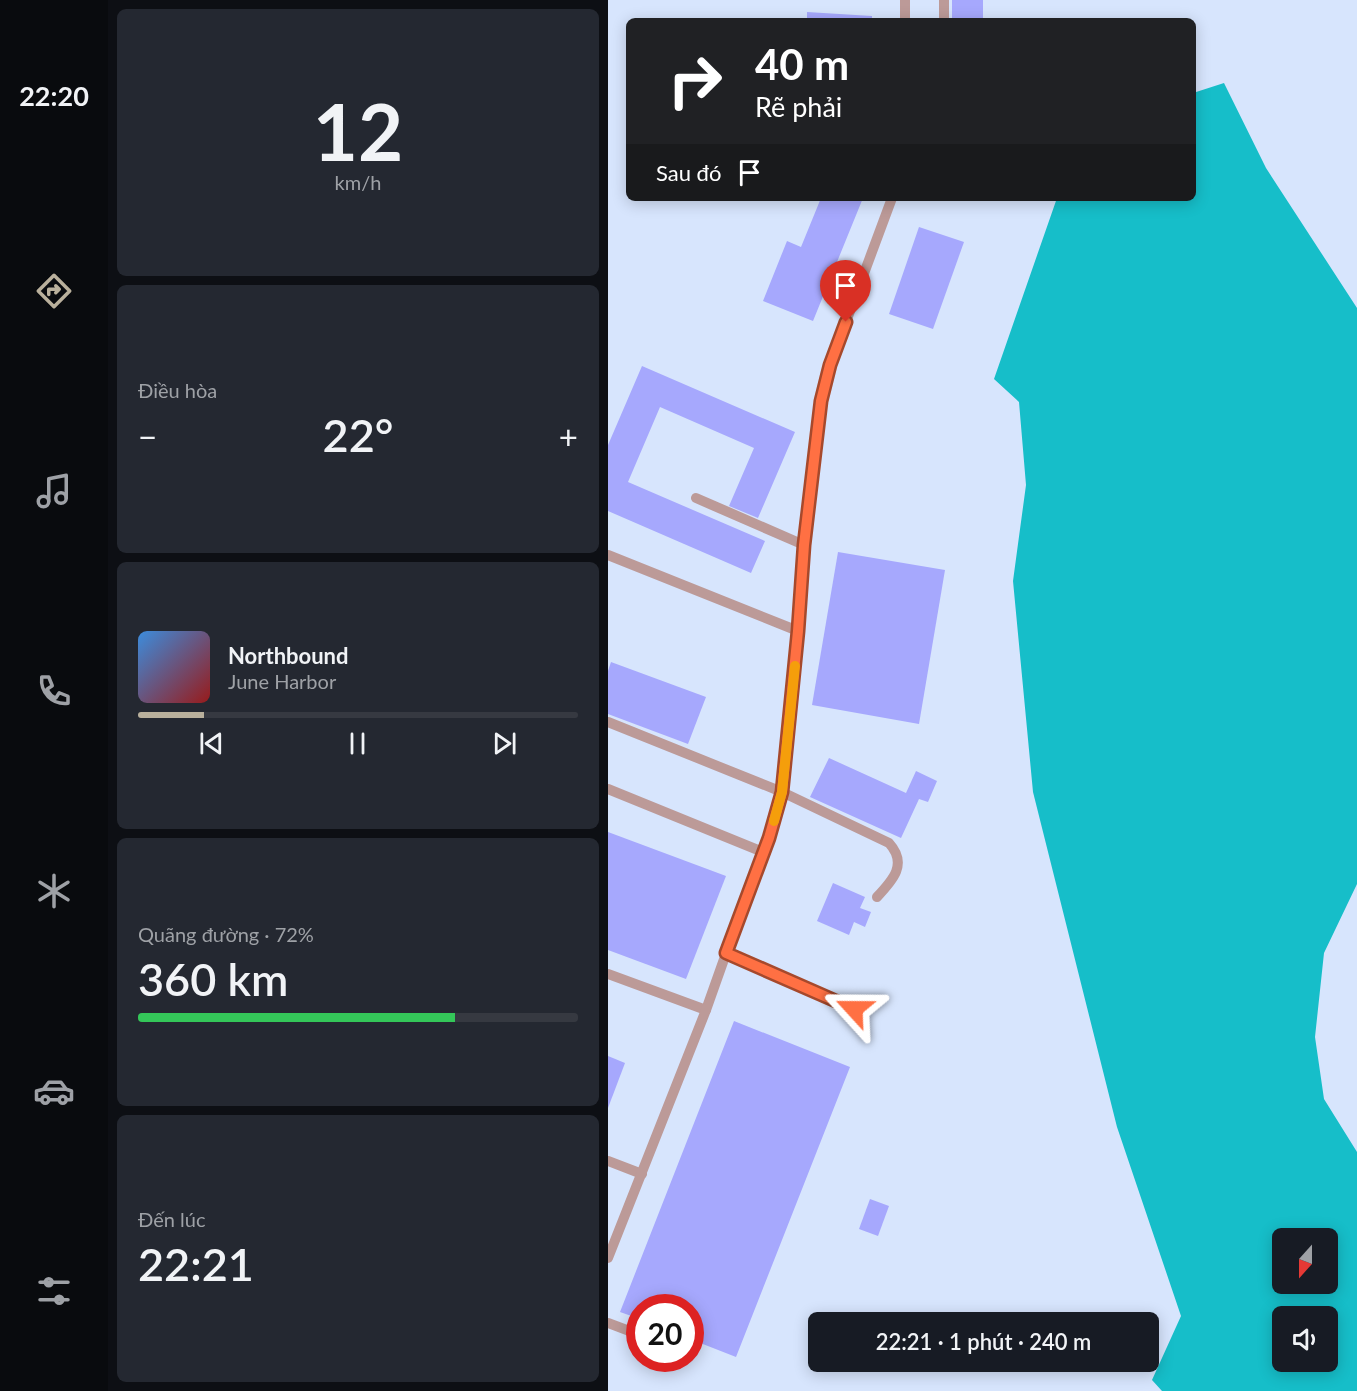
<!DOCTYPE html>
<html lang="vi">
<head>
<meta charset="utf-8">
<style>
	body { margin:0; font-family:Lato,sans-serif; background:#242831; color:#f1f3f6; height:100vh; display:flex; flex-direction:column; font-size:22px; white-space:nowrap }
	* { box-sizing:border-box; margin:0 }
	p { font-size:20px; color:#9ea1a6 }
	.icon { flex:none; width:33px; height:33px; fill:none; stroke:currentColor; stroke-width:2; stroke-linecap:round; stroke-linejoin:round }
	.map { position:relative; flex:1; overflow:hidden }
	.details { display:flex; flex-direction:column; gap:9px; padding:9px; background:#0d0f14; width:500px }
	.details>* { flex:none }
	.hud { position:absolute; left:18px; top:18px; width:570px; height:183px; border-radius:9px; box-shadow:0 3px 15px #0003; background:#202124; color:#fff; overflow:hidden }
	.needle { width:39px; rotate:201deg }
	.controls { position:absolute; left:664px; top:1228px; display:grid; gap:12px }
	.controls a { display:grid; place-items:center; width:66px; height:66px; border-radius:9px; background:#171b24; box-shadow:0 3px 15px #0003; font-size:30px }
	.speed { position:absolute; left:18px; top:1294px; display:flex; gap:12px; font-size:30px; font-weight:700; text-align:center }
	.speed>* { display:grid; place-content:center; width:78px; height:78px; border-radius:50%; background:#171b24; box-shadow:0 3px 15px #0003; line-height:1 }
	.speed .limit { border:9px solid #d22; background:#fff; color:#111 }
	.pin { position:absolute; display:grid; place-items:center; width:51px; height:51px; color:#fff; margin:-62px -26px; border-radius:50% 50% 50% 0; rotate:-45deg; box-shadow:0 0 6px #0007 }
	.pin .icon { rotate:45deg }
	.me { position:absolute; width:66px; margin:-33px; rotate:294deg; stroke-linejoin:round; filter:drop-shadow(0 0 4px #0008) }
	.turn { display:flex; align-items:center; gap:21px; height:126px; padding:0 30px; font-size:27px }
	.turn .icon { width:78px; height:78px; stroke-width:2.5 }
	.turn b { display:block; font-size:42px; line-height:51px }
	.then { display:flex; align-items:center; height:57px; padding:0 30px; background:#0003; gap:12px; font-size:22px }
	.big { font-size:45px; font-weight:600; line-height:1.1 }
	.details .card { flex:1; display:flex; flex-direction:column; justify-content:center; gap:9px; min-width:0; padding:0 21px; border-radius:9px; background:#242831 }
	.details .dial { align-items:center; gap:0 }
	.dial b { font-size:78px; line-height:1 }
	.song { display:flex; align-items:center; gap:18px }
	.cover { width:72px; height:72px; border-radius:9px; background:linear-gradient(135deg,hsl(210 70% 55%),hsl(0 70% 35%)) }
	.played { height:6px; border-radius:3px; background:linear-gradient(90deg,#b9b09c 15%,#363941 15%) }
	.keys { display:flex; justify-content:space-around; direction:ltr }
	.heat { display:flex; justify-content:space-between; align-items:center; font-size:33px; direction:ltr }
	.charge { height:9px; border-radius:4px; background:linear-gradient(90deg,#34c759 72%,#363941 0) }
	.trip { position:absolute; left:200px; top:1312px; width:351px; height:60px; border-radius:9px; background:#171b24; box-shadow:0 3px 15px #0003; font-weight:600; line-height:60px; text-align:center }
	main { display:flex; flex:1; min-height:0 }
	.dock { display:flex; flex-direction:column; width:108px; justify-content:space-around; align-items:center; background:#090b0e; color:#9ea1a6 }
	.dock .icon { width:42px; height:42px }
	.dock .on { color:#b9b09c }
	.dock b { font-size:27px; color:#f1f3f6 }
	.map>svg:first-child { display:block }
	.water { fill:#16bec9; fill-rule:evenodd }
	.building { fill:#a6a8fd }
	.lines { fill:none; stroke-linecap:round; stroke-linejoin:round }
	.lane { stroke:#bc9a98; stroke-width:10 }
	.route-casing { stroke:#a6492c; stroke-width:15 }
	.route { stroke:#ff7043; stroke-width:10 }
	.slow { stroke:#f59e0b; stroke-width:10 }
</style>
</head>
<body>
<main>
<nav class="dock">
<b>22:20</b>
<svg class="icon on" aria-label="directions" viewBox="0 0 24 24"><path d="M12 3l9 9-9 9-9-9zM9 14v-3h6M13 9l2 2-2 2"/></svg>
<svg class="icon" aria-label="music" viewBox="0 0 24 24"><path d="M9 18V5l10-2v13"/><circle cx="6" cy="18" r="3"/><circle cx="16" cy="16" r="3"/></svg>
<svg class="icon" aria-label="phone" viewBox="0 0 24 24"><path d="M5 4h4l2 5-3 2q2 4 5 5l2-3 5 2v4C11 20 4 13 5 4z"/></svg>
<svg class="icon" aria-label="climate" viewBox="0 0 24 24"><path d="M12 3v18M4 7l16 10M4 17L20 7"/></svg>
<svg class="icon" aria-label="car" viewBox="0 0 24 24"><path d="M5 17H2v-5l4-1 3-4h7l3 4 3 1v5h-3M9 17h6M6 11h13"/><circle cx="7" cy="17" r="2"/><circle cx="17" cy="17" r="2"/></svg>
<svg class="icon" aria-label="filters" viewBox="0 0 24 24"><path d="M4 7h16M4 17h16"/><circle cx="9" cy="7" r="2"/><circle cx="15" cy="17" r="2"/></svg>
</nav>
<section class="details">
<div class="card dial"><b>12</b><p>km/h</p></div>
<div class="card"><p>Điều hòa</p>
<div class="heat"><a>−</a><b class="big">22°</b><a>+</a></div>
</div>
<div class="card">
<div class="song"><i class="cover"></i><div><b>Northbound</b><p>June Harbor</p></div></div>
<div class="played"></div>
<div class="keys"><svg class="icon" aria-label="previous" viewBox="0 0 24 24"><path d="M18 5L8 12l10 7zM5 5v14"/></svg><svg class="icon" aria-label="pause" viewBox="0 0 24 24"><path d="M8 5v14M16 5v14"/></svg><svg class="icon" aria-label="next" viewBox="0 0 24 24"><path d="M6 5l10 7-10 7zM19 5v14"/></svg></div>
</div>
<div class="card"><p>Quãng đường · 72%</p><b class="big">360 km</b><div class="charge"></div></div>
<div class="card"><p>Đến lúc</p><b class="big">22:21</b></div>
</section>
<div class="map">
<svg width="750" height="1391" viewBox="0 0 750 1391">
	<rect width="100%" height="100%" fill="#d7e5fd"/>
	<path class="water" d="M616 83 658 168 749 308V884L716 953 707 1037 716 1099 749 1152V1391H554L544 1380 573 1316 509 1127 425 792 405 581 418 485 411 402 386 379 449 198H585V93ZM675 1239H720V1284H675ZM675 1317H720V1362H675Z"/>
	<g class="building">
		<rect x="344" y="0" width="31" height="21"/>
		<polygon points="199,12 264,16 264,21 199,21"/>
		<polygon points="213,198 255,198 205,321 155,301 179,241 193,247"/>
		<polygon points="311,227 356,242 325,329 281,314"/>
		<polygon points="34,366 187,432 150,518 121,506 146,448 52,407 20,482 157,541 143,573 0,511 0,445"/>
		<polygon points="230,552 337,570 311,724 204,705"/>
		<polygon points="3,662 98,697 80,744 0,714 0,671"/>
		<polygon points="221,758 298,793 308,771 329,781 320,802 311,799 293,838 202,797"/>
		<polygon points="0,832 118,876 78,979 0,950"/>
		<polygon points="225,883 257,897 252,908 263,912 257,927 246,922 241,935 209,921"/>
		<polygon points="126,1021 242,1067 128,1357 82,1339 82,1308 32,1308 32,1319 12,1312"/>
		<polygon points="0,1056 17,1063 0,1108"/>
		<polygon points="262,1199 281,1206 270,1236 251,1229"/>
	</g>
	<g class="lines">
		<g class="lane">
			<polyline points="297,21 297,0"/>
			<polyline points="336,21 336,0"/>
			<polyline points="88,498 196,545"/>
			<polyline points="0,555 190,631"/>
			<path d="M0 722 174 792 281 843C300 864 285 880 269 897"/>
			<polyline points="0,789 155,852"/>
			<polyline points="118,953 246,1009"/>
			<polyline points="0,974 98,1010"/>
			<polyline points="0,1161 34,1174"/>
			<polyline points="0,1258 98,1010 170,807 174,792 190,631 196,545 213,401 222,365 284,198"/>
			<polyline points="0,1323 32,1335"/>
		</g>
	</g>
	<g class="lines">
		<g class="route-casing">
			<polyline id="route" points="238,322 222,365 213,401 196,545 190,631 174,792 161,838 118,953 246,1009"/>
		</g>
		<use href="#route" class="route"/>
		<polyline class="slow" points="166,821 174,792 187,666"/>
	</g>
</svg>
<div class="controls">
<a><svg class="needle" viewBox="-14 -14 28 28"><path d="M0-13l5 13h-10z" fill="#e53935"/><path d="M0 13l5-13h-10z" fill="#9ea1a6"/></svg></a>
<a><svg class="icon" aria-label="sound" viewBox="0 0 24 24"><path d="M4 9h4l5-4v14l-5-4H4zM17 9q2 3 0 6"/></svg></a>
</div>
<div class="speed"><div class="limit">20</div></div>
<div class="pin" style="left:238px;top:322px;background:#d93025"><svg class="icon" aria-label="arrive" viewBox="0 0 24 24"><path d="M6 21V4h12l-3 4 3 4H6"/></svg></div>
<svg class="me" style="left:246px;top:1009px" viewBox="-20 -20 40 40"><path d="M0-17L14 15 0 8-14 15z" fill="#ff7043" stroke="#fff" stroke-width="4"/></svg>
<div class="trip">22:21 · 1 phút · 240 m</div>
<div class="hud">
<div class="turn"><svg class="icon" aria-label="right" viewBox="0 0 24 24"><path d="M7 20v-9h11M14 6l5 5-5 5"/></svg><div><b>40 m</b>Rẽ phải</div></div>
<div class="then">Sau đó<svg class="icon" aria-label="arrive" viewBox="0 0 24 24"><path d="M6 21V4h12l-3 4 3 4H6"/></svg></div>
</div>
</div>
</main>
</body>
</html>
